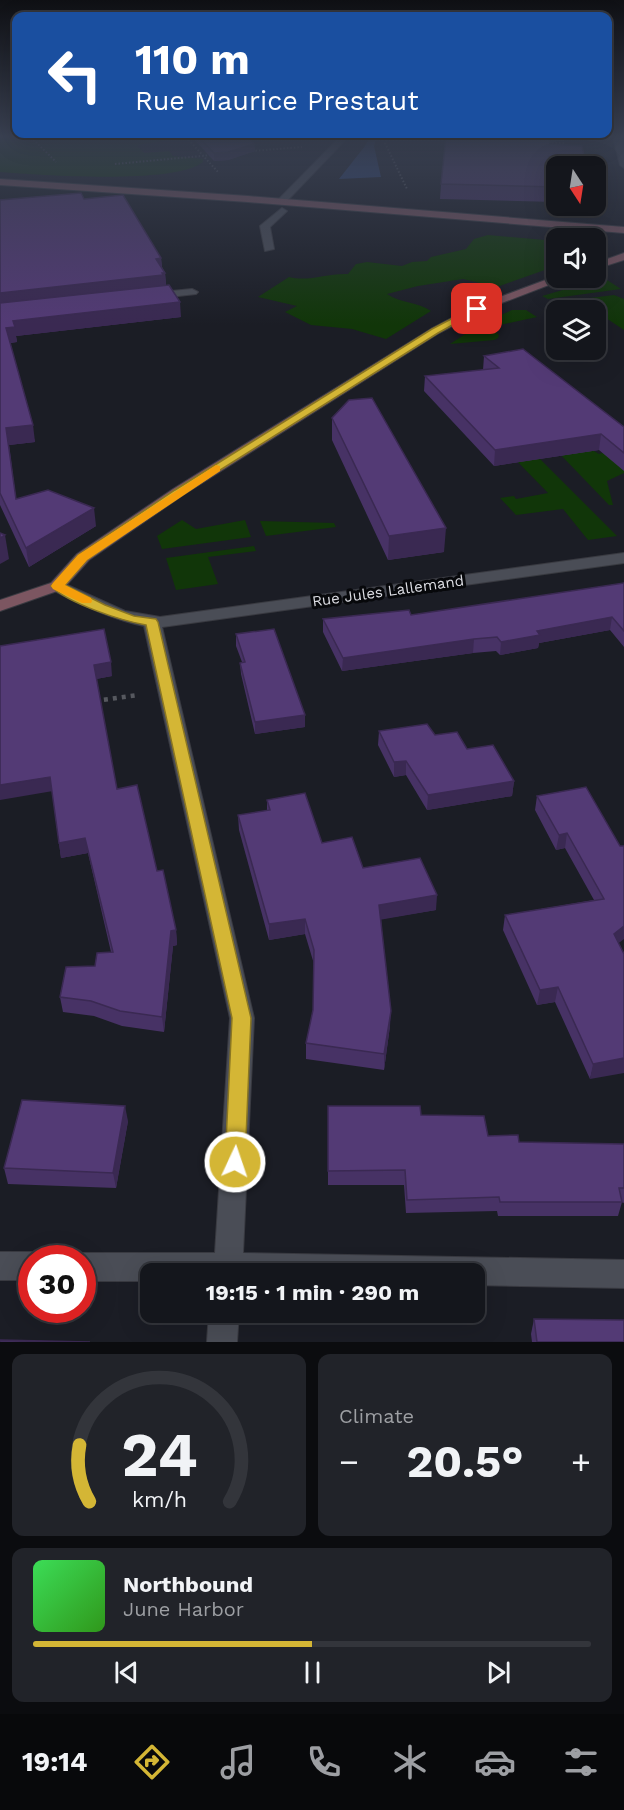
<!DOCTYPE html>
<html lang="en">
<head>
<meta charset="utf-8">
<style>
	body { margin:0; font-family:"Work Sans",sans-serif; background:#212329; color:#f1f3f6; height:100vh; display:flex; flex-direction:column; font-size:22px; white-space:nowrap }
	* { box-sizing:border-box; margin:0 }
	p { font-size:20px; color:#9d9fa3 }
	.icon { flex:none; width:33px; height:33px; fill:none; stroke:currentColor; stroke-width:2; stroke-linecap:round; stroke-linejoin:round }
	.map { position:relative; height:1342px; overflow:hidden }
	.details { display:flex; flex-direction:column; gap:12px; padding:12px; background:#0b0c0f; flex:1 }
	.details>* { flex:none }
	.hud { position:absolute; left:12px; top:12px; width:600px; height:126px; border-radius:12px; box-shadow:0 6px 24px #0002,0 0 0 2px #33353b; background:#1a4fa0; color:#fff; overflow:hidden }
	.needle { width:39px; rotate:168deg }
	.tools { position:absolute; left:546px; top:156px; display:grid; gap:12px }
	.tools a { display:grid; place-items:center; width:60px; height:60px; border-radius:12px; background:#14161c; box-shadow:0 6px 24px #0002,0 0 0 2px #33353b; font-size:30px }
	.speed { position:absolute; left:18px; top:1245px; display:flex; gap:12px; font-size:30px; font-weight:700; text-align:center }
	.speed>* { display:grid; place-content:center; width:78px; height:78px; border-radius:50%; background:#14161c; box-shadow:0 6px 24px #0002,0 0 0 2px #33353b; line-height:1 }
	.speed .limit { border:9px solid #d22; background:#fff; color:#111 }
	.pin { position:absolute; display:grid; place-items:center; width:51px; height:51px; color:#fff; margin:-26px; border-radius:12px; box-shadow:0 3px 9px #0006 }
	.me { position:absolute; width:66px; margin:-33px; rotate:3deg; stroke-linejoin:round; filter:drop-shadow(0 0 4px #0008) }
	.turn { display:flex; align-items:center; gap:21px; height:126px; padding:0 24px; font-size:27px }
	.turn .icon { width:78px; height:78px; stroke-width:2.5 }
	.turn b { display:block; font-size:42px; line-height:51px }
	.big { font-size:45px; font-weight:700; line-height:1.1 }
	.details .card { flex:1; display:flex; flex-direction:column; justify-content:center; gap:9px; min-width:0; padding:0 21px; border-radius:12px; background:#212329 }
	.details .dial { align-items:center; gap:0 }
	.dial svg { height:156px; overflow:visible; fill:none; stroke:#33353b; stroke-width:7; stroke-linecap:round; text-anchor:middle }
	.dial text { fill:#f1f3f6; stroke:none }
	.song { display:flex; align-items:center; gap:18px }
	.cover { width:72px; height:72px; border-radius:9px; background:linear-gradient(135deg,hsl(130 70% 55%),hsl(110 70% 35%)) }
	.played { height:6px; border-radius:3px; background:linear-gradient(90deg,#d4b635 50%,#33353b 50%) }
	.keys { display:flex; justify-content:space-around; direction:ltr }
	.heat { display:flex; justify-content:space-between; align-items:center; font-size:33px; direction:ltr }
	.details .tiles { flex:1; display:grid; gap:12px; grid-template-columns:1fr 1fr }
	.card:last-child { grid-column:span 2 }
	.trip { position:absolute; left:140px; top:1263px; width:345px; height:60px; border-radius:12px; background:#14161c; box-shadow:0 6px 24px #0002,0 0 0 2px #33353b; font-weight:700; line-height:60px; text-align:center }
	.menu { display:flex; height:96px; justify-content:space-around; align-items:center; background:#08090b; color:#9d9fa3 }
	.menu .icon { width:42px; height:42px }
	.menu .on { color:#d4b635 }
	.menu b { font-size:27px; color:#f1f3f6 }
	.map>svg:first-child { display:block }
	.green { fill:#113609 }
	.water { fill:#2d467e }
	.lines { fill:none; stroke-linecap:round; stroke-linejoin:round }
	.service-casing { stroke:#393a41; stroke-width:2 }
	.minor-casing { stroke:#393a41; stroke-width:2 }
	.tertiary-casing { stroke:#393a41; stroke-width:2 }
	.secondary-casing { stroke:#393a41; stroke-width:2 }
	.path-far1 { stroke:#56585f; stroke-width:2; stroke-dasharray:1.5 2; stroke-linecap:butt }
	.path { stroke:#56585f; stroke-width:4.5; stroke-dasharray:4 5; stroke-linecap:butt }
	.service { fill:#4a4d56; fill-rule:evenodd }
	.minor { fill:#4a4d56; fill-rule:evenodd }
	.tertiary { fill:#4a4d56; fill-rule:evenodd }
	.secondary { fill:#7c5661; fill-rule:evenodd }
	.wall { fill:#473265 }
	.shaded-wall { fill:#3a2952 }
	.building { fill:#533a75; stroke:#3a2952; stroke-width:1.5 }
	.route { fill:#d4b635; stroke:#8a7622; stroke-width:1.5 }
	.slow { fill:#f59e0b }
	.labels { text-anchor:middle; dominant-baseline:central; stroke-width:6; stroke-linejoin:round; paint-order:stroke }
	.street-label { font-size:15px; fill:#dcdde3; stroke:#07080b }
</style>
</head>
<body>
<div class="map">
<svg width="624" height="1342" viewBox="0 0 624 1342">
	<rect width="100%" height="100%" fill="#1b1d25"/>
	<g class="green">
		<path d="M14 137H170L164 141 137 145 144 153 169 151 173 156 203 159V162C174 185 41 175 0 172V138Z"/>
		<path d="M488 235 556 241V266L497 287 463 279 418 286 387 294C400 303 418 302 431 311L386 339 352 329 311 325 285 312 297 306 258 297 289 277C308 282 327 273 348 274L356 264 367 262 402 266 412 262 427 261 431 257 466 249 474 239Z"/>
		<polygon points="604,278 621,289 548,299 542,296"/>
		<polygon points="614,295 624,299 624,330 582,302 553,306 549,303"/>
		<polygon points="512,310 526,310 537,317 491,327 499,335 498,338 494,340 450,344 479,325"/>
		<polygon points="624,446 624,473 607,481 613,505 609,505 557,451 594,451 599,454"/>
		<polygon points="530,449 617,536 588,540 563,509 516,515 500,498 514,496 516,499 548,493 508,452"/>
		<polygon points="182,520 196,529 245,520 251,537 162,549 157,536"/>
		<polygon points="260,521 334,523 336,527 266,536"/>
		<polygon points="254,546 256,551 208,557 218,584 176,590 166,558"/>
	</g>
	<polygon class="water" points="370,137 377,137 374,146 381,177 339,179 365,146"/>
	<g class="lines">
		<g class="service-casing">
			<g id="service">
				<polygon points="282,208 287,211 270,227 274,249 265,251 260,226"/>
				<polygon points="192,289 198,292 196,294 151,299 145,296 151,293"/>
			</g>
		</g>
		<g class="minor-casing">
			<g id="minor">
				<polygon points="340,137 348,137 284,204 278,204 278,200"/>
				<path d="M624 553V563L162 627 254 1018 243 1253 624 1260V1288L474 1285V1274H150V1281H82V1258H71L82 1253H215L230 1018 144 626C111 619 81 605 51 589L49 586 51 583H63L125 611 160 617Z"/>
				<polygon points="0,1252 32,1252 43,1258 32,1258 32,1280 0,1280"/>
				<polygon points="209,1312 239,1312 237,1342 207,1342"/>
			</g>
		</g>
		<g class="tertiary-casing">
			<polygon id="tertiary" points="613,137 621,137 624,148 624,168 620,165"/>
		</g>
		<g class="secondary-casing">
			<g id="secondary">
				<polygon points="0,179 248,196 624,227 624,233 248,202 0,185"/>
				<polygon points="624,253 624,260 596,269 596,263"/>
				<polygon points="556,276 567,278 481,311 439,333 183,495 89,560 63,589 0,611 0,600 51,583 77,554 173,489 431,329 473,307"/>
			</g>
		</g>
		<g class="path-far1">
			<polyline points="31,137 56,162"/>
			<polyline points="186,137 218,172"/>
			<polyline points="389,137 385,143 407,189"/>
			<polyline points="368,140 451,140"/>
			<polyline points="545,143 566,143"/>
			<polyline points="252,151 302,147"/>
			<polyline points="115,164 212,155"/>
		</g>
		<polyline class="path" points="95,701 138,695"/>
		<use href="#service" class="service"/>
		<use href="#minor" class="minor"/>
		<use href="#tertiary" class="tertiary"/>
		<use href="#secondary" class="secondary"/>
	</g>
	<g class="wall">
		<polygon points="192,137 247,137 254,144 255,151 228,160 214,161"/>
		<polygon points="550,144 556,166 556,202 440,199 441,184"/>
		<polygon points="84,199 161,258 162,267 165,273 166,285 181,317 16,336 17,342 10,343 35,442 9,445 16,499 96,526 29,567 0,505 0,200"/>
		<polygon points="484,356 624,427 624,471 599,450 494,466 424,391 425,376 483,370"/>
		<polygon points="332,418 444,552 388,560 332,440"/>
		<polygon points="624,583 624,647 610,630 539,643 538,648 500,655 496,651 473,653 342,671 323,632 323,619 411,615"/>
		<polygon points="236,634 305,715 305,727 255,734 241,674 240,663 242,662 236,646"/>
		<polygon points="0,646 112,676 96,679 117,789 157,871 176,930 177,945 173,946 164,1032 122,1026 94,1016 63,1012 60,997 111,952 88,853 61,858 52,792"/>
		<polygon points="379,731 435,735 467,749 514,781 512,796 427,810 406,775 394,777 378,745"/>
		<polygon points="586,787 618,943 624,954 590,1079 555,1002 537,1005 503,930 505,915 594,900 565,848 556,850 535,810 537,796"/>
		<polygon points="267,800 322,843 363,868 436,910 381,919 390,1026 384,1070 306,1059 306,1043 313,1010 314,964 305,934 269,940 239,830 238,815 267,811"/>
		<polygon points="328,1106 421,1115 488,1136 519,1142 624,1144 624,1203 622,1202 618,1216 498,1216 497,1211 406,1213 404,1185 328,1185"/>
		<polygon points="128,1121 116,1188 8,1184 4,1168"/>
		<polygon points="534,1319 624,1342 532,1342 531,1334"/>
	</g>
	<g class="shaded-wall">
		<polygon points="254,144 255,151 228,160 214,161 214,153"/>
		<polygon points="161,258 162,272 156,259"/>
		<polygon points="165,273 166,287 0,308 0,293"/>
		<polygon points="180,302 181,317 16,336 17,342 9,343 6,328 13,321"/>
		<polygon points="33,425 35,442 9,445 6,428"/>
		<polygon points="601,434 599,450 494,466 495,450"/>
		<polygon points="94,508 96,526 29,567 26,548"/>
		<polygon points="446,528 444,552 388,560 389,536"/>
		<polygon points="5,535 9,559 0,564 0,538"/>
		<polygon points="612,617 610,630 539,643 538,648 500,655 501,642 537,631"/>
		<polygon points="474,639 473,653 342,671 343,658"/>
		<polygon points="111,662 112,676 96,679 94,665"/>
		<polygon points="305,715 305,727 255,734 255,722"/>
		<polygon points="406,761 406,775 394,777 394,762"/>
		<polygon points="50,777 53,791 0,800 0,785"/>
		<polygon points="514,781 512,796 427,810 428,795"/>
		<polygon points="567,833 565,848 556,850 559,835"/>
		<polygon points="85,838 88,853 61,858 59,843"/>
		<polygon points="437,895 436,910 379,920 379,905"/>
		<polygon points="305,919 305,934 269,940 269,924"/>
		<polygon points="624,926 624,939 611,949 614,934"/>
		<polygon points="176,930 177,945 173,946 164,1032 162,1017 171,931"/>
		<polygon points="558,987 555,1002 537,1005 540,990"/>
		<polygon points="391,1011 390,1026 384,1070 384,1054"/>
		<polygon points="624,1058 624,1073 590,1079 593,1064"/>
		<polygon points="125,1106 128,1121 116,1188 113,1173"/>
	</g>
	<g class="building">
		<polygon points="199,137 247,137 254,144 228,152 214,153"/>
		<polygon points="446,137 549,137 550,144 582,146 586,166 556,166 556,187 441,184"/>
		<polygon points="81,193 84,199 123,195 161,258 156,259 165,273 162,273 163,275 0,293 0,200"/>
		<polygon points="169,285 180,302 13,321 15,327 6,328 33,425 6,428 16,499 48,490 94,508 26,548 0,493 0,303"/>
		<polygon points="523,349 624,427 624,453 601,434 495,450 425,376 499,368 484,356"/>
		<polygon points="372,398 446,528 389,536 332,418 349,400"/>
		<polygon points="0,533 5,535 0,538"/>
		<polygon points="624,583 624,631 612,617 537,631 540,635 501,642 497,637 474,639 343,658 323,619 409,610 411,615"/>
		<polygon points="104,629 111,662 94,665 117,789 137,785 157,871 163,870 176,930 171,931 162,1017 120,1011 91,1001 60,997 66,967 95,966 97,953 113,952 85,838 59,843 50,777 0,785 0,646"/>
		<polygon points="274,629 305,715 255,722 240,663 245,662 236,634"/>
		<polygon points="427,724 435,735 457,732 467,749 493,745 514,781 428,795 406,761 394,762 379,731"/>
		<polygon points="586,787 620,846 624,846 624,926 614,934 624,954 624,1058 593,1064 558,987 540,990 505,915 604,899 567,833 559,835 537,796"/>
		<polygon points="305,793 322,843 352,837 363,868 420,858 437,895 379,905 391,1011 384,1054 306,1043 313,1010 314,950 305,919 269,924 238,815 270,810 267,800"/>
		<polygon points="22,1100 125,1106 113,1173 4,1168"/>
		<polygon points="328,1106 420,1106 421,1115 484,1116 488,1136 518,1135 519,1142 624,1144 624,1188 619,1188 622,1202 500,1202 499,1197 407,1200 405,1170 328,1171"/>
		<polygon points="534,1319 624,1320 624,1342 537,1342"/>
		<polygon points="0,1340 90,1342 0,1342"/>
	</g>
	<linearGradient id="sky" x2="0" y2="1"><stop stop-color="#0f1014"/><stop offset="0.42" stop-color="#394051"/><stop offset="1" stop-color="#394051" stop-opacity="0"/></linearGradient>
	<rect width="624" height="325" fill="url(#sky)"/>
	<path class="route" d="M474 307 481 309 438 333 182 494 87 560 65 585 105 605 134 616 156 619 158 622 251 1018 245 1162 242 1168 235 1171 228 1168 225 1162 232 1018 146 625C122 621 67 603 51 586L78 555 175 490 432 329Z"/>
	<polygon class="slow" points="216,465 220,466 220,471 87,560 65,585 91,598 92,601 91,603 82,603 53,589 51,586 53,583 78,555"/>
	<g class="labels">
		<g class="street-label">
			<text transform="translate(388 591) rotate(-8)">Rue Jules Lallemand</text>
		</g>
	</g>
</svg>
<div class="tools">
<a><svg class="needle" viewBox="-14 -14 28 28"><path d="M0-13l5 13h-10z" fill="#e53935"/><path d="M0 13l5-13h-10z" fill="#9d9fa3"/></svg></a>
<a><svg class="icon" aria-label="sound" viewBox="0 0 24 24"><path d="M4 9h4l5-4v14l-5-4H4zM17 9q2 3 0 6"/></svg></a>
<a><svg class="icon" aria-label="layers" viewBox="0 0 24 24"><path d="M12 4l9 5-9 5-9-5zM3 14l9 5 9-5"/></svg></a>
</div>
<div class="speed"><div class="limit">30</div></div>
<div class="pin" style="left:477px;top:309px;background:#d93025"><svg class="icon" aria-label="arrive" viewBox="0 0 24 24"><path d="M6 21V4h12l-3 4 3 4H6"/></svg></div>
<svg class="me" style="left:235px;top:1162px" viewBox="-20 -20 40 40"><circle r="17" fill="#d4b635" stroke="#fff" stroke-width="3"/><path d="M0-11L8 9 0 5-8 9z" fill="#fff"/></svg>
<div class="trip">19:15 · 1 min · 290 m</div>
<div class="hud">
<div class="turn"><svg class="icon" aria-label="left" viewBox="0 0 24 24"><path d="M17 20v-9H6M10 6l-5 5 5 5"/></svg><div><b>110 m</b>Rue Maurice Prestaut</div></div>
</div>
</div>
<section class="details">
<div class="tiles">
<div class="card dial"><svg viewBox="0 0 100 80">
<path d="M14 69A42 42 0 1 1 86 69"/>
<path d="M14 69A42 42 0 0 1 9 40" stroke="#d4b635"/>
<text x="50" y="56" font-size="32" font-weight="700">24</text>
<text x="50" y="72" font-size="11">km/h</text>
</svg></div>
<div class="card"><p>Climate</p>
<div class="heat"><a>−</a><b class="big">20.5°</b><a>+</a></div>
</div>
<div class="card">
<div class="song"><i class="cover"></i><div><b>Northbound</b><p>June Harbor</p></div></div>
<div class="played"></div>
<div class="keys"><svg class="icon" aria-label="previous" viewBox="0 0 24 24"><path d="M18 5L8 12l10 7zM5 5v14"/></svg><svg class="icon" aria-label="pause" viewBox="0 0 24 24"><path d="M8 5v14M16 5v14"/></svg><svg class="icon" aria-label="next" viewBox="0 0 24 24"><path d="M6 5l10 7-10 7zM19 5v14"/></svg></div>
</div>
</div>
</section>
<nav class="menu">
<b>19:14</b>
<svg class="icon on" aria-label="directions" viewBox="0 0 24 24"><path d="M12 3l9 9-9 9-9-9zM9 14v-3h6M13 9l2 2-2 2"/></svg>
<svg class="icon" aria-label="music" viewBox="0 0 24 24"><path d="M9 18V5l10-2v13"/><circle cx="6" cy="18" r="3"/><circle cx="16" cy="16" r="3"/></svg>
<svg class="icon" aria-label="phone" viewBox="0 0 24 24"><path d="M5 4h4l2 5-3 2q2 4 5 5l2-3 5 2v4C11 20 4 13 5 4z"/></svg>
<svg class="icon" aria-label="climate" viewBox="0 0 24 24"><path d="M12 3v18M4 7l16 10M4 17L20 7"/></svg>
<svg class="icon" aria-label="car" viewBox="0 0 24 24"><path d="M5 17H2v-5l4-1 3-4h7l3 4 3 1v5h-3M9 17h6M6 11h13"/><circle cx="7" cy="17" r="2"/><circle cx="17" cy="17" r="2"/></svg>
<svg class="icon" aria-label="filters" viewBox="0 0 24 24"><path d="M4 7h16M4 17h16"/><circle cx="9" cy="7" r="2"/><circle cx="15" cy="17" r="2"/></svg>
</nav>
</body>
</html>
